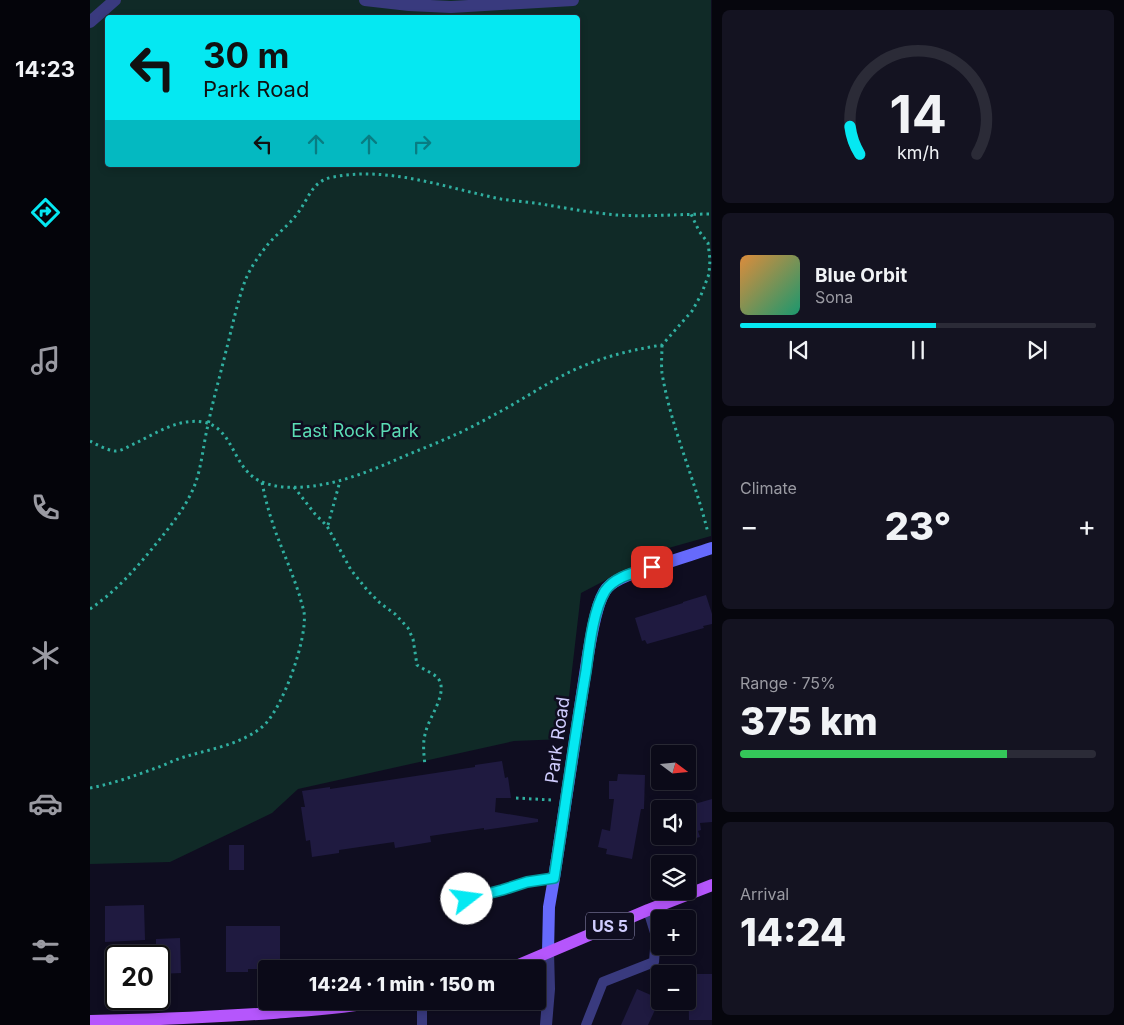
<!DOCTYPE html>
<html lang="en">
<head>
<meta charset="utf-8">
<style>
	body { margin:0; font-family:Inter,sans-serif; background:#141321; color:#f1f3f6; height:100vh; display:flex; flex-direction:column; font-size:19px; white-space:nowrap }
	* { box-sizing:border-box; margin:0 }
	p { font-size:16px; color:#9a9aa2 }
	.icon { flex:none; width:28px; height:28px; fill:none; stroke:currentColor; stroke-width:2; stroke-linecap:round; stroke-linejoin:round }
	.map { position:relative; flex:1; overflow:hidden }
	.side { display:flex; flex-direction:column; gap:10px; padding:10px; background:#06060d; width:412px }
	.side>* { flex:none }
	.hud { position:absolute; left:15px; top:15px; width:475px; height:152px; border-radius:5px; box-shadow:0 2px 8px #0003,0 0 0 1px #2b2b37; background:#05e8f2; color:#111; overflow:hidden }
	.needle { width:32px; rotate:106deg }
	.controls { position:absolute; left:561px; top:745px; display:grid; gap:10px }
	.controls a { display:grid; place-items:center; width:45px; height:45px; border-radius:5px; background:#0b0a18; box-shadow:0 2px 8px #0003,0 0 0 1px #2b2b37; font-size:25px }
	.speed { position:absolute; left:15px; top:945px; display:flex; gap:10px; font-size:25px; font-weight:700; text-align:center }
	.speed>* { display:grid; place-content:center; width:65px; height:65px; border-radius:50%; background:#0b0a18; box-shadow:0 2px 8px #0003,0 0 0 1px #2b2b37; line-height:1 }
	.speed .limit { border:2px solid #111; border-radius:8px; background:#fff; color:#111 }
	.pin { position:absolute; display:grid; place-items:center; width:42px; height:42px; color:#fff; margin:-21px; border-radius:10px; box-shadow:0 2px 8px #0006 }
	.me { position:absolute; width:55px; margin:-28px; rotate:75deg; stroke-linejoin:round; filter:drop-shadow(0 0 4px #0008) }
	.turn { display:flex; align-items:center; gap:18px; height:105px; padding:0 15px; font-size:22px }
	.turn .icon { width:65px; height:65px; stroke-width:2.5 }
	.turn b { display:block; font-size:35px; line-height:42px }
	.lanes { display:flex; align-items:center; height:48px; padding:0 15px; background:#0003; justify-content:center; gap:25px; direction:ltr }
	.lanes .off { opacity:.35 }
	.big { font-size:38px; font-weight:800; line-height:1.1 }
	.side .card { flex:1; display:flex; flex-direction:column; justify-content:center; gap:8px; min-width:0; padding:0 18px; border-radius:8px; background:#141321 }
	.side .dial { align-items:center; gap:0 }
	.dial svg { height:130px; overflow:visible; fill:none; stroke:#2b2b37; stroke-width:7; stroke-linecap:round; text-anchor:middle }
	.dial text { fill:#f1f3f6; stroke:none }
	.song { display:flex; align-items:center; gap:15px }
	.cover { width:60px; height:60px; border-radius:8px; background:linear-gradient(135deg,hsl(30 70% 55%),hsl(160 70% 35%)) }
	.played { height:5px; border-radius:2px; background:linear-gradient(90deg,#05e8f2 55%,#2b2b37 55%) }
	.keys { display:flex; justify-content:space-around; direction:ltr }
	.heat { display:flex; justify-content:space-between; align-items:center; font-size:28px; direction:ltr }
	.charge { height:8px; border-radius:4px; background:linear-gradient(90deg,#34c759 75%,#2b2b37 0) }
	.trip { position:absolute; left:168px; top:960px; width:288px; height:50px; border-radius:5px; background:#0b0a18; box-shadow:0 2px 8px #0003,0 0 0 1px #2b2b37; font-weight:800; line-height:50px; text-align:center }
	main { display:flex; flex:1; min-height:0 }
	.tab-bar { display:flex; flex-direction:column; width:90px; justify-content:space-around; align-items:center; background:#04040a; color:#9a9aa2 }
	.tab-bar .icon { width:35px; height:35px }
	.tab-bar .selected { color:#05e8f2 }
	.tab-bar b { font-size:22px; color:#f1f3f6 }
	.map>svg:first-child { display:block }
	.green { fill:#102a27; fill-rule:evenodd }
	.building { fill:#1f1a40 }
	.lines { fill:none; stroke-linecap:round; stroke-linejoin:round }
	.path { stroke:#30afa0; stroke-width:3; stroke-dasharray:2.5 4; stroke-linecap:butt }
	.lane { stroke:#393a7e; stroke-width:10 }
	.street { stroke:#393a7e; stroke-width:12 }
	.secondary { stroke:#666afc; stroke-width:12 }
	.primary { stroke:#b556fc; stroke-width:12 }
	.route-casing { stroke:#03979d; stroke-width:12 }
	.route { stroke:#05e8f2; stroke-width:9 }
	.labels { text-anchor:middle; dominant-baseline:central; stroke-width:5; stroke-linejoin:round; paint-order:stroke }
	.shield { fill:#0f0d20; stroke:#9693bb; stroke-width:1 }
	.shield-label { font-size:16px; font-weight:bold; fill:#d0cdfe }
	.park-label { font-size:18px; fill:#5bdcb5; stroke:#0f0d20 }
	.street-label { font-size:18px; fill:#d0cdfe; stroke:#0f0d20 }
</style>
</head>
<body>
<main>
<nav class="tab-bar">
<b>14:23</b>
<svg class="icon selected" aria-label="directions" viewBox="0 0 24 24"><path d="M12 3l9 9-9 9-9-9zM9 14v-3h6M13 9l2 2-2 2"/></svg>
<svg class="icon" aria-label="music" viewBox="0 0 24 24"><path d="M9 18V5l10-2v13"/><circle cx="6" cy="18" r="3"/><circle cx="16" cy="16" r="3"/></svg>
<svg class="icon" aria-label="phone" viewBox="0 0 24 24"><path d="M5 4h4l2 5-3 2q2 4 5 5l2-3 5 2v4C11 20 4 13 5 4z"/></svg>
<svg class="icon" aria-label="climate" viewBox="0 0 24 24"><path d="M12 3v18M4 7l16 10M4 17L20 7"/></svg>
<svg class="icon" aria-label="car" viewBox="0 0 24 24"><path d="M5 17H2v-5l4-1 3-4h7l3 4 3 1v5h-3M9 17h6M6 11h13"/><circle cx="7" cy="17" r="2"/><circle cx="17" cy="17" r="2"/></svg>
<svg class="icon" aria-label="filters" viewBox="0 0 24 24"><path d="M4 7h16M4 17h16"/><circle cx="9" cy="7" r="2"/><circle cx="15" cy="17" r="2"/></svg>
</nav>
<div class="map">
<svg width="622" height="1025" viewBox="0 0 622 1025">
	<rect width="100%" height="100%" fill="#0f0d20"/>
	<path class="green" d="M0 0H621V536L575 549 491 593 474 739 424 741 208 789 182 813 80 862 0 864ZM18 18H488V165H18Z"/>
	<g class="building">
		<polygon points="616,595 622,614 622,624 613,626 614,628 557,644 555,640 552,641 545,618 593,603 593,602"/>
		<polygon points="412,761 415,778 418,777 421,798 406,798 405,812 448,819 448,822 394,830 394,828 340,836 341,842 305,848 304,842 249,850 249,853 222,857 220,840 216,841 211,807 215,807 212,791 240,787 240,789 385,767 385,765"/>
		<polygon points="528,774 555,775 554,809 551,809 542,859 516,854 517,849 508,847 512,829 520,831 524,799 519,799 519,781 527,781"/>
		<polygon points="622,799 622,822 610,823 611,830 608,831 610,837 589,843 588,836 586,836 598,836 598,809 587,809"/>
		<rect x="139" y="845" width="15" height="25"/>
		<polygon points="54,905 55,940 15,942 15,906"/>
		<polygon points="136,926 190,926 190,969 158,969 158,972 136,972"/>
		<polygon points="90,938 91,973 69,974 69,956 66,956 66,939"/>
		<polygon points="598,974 622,974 622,1020 599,1020"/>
		<polygon points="547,989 570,999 558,1025 531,1025"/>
	</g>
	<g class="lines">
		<g class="path">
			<path d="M572 345C572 354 571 364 572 373 581 428 605 479 618 533"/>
			<path d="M0 441C7 445 17 450 25 451 32 451 39 446 46 443 66 433 89 418 113 422 141 427 142 460 162 476 170 483 183 486 194 487 237 490 278 472 317 455 334 448 352 441 369 433 380 428 391 422 402 416 425 404 446 390 468 378 501 360 534 351 572 345L602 311 611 295 619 274 620 260 618 243 609 231 601 214"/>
			<path d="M204 487 225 514 237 526 261 570 278 591 290 603 305 614 318 628 323 639 327 665C333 669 342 673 347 677 360 691 339 717 336 731 332 743 334 754 335 766"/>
			<polyline points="238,525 250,481"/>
			<path d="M0 609C28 590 49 565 70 539 83 523 96 506 104 487 112 467 113 445 118 425 123 400 130 376 136 351 142 328 147 303 155 281 160 268 170 254 179 243 188 233 199 225 207 214 219 199 221 181 243 177 300 166 356 188 411 199 424 201 438 202 451 204 476 208 502 213 527 215 559 217 590 214 622 214"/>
			<path d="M0 788C22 784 44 776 66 768 75 765 84 760 94 757 120 749 150 745 172 727 192 711 218 638 214 612 213 607 211 602 210 597 203 575 194 554 186 533 180 516 175 499 172 482"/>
			<polyline points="426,798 461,800"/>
		</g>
		<g class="lane">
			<polyline points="377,899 412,890 437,882 464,878"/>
			<polyline points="332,1001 332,1025"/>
			<polyline points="496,1025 513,982 564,962 566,936 558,910"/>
		</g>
		<g class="street">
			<polyline points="275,0 319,5 361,7 483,0"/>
			<polyline points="0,22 25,0"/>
			<polyline points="456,1025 459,989 458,952"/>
		</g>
		<path class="secondary" d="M458 952 459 907 464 878 498 655C501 638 506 601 517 588 528 576 554 570 570 565 587 559 604 554 622 548"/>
		<g class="primary">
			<polyline points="419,969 558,910 622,885"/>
			<path d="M0 1021C61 1020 122 1017 183 1013 219 1010 255 1008 290 1001"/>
		</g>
	</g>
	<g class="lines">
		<g class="route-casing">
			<path id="route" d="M377 899 412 890 437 882 464 878C475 809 484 740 496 671 499 649 503 610 515 591 525 576 547 572 562 567"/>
		</g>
		<use href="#route" class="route"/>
	</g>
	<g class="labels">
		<rect class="shield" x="496" y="912.5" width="48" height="27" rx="4"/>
		<g class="shield-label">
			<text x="520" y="926">US 5</text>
		</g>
		<g class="park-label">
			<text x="265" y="430">East Rock Park</text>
		</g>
		<g class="street-label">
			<text transform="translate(467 740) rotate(-82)">Park Road</text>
		</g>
	</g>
</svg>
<div class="controls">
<a><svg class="needle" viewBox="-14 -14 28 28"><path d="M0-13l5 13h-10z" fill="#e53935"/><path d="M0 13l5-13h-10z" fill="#9a9aa2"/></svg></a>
<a><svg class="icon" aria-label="sound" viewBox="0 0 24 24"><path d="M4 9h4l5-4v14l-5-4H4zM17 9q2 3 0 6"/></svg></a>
<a><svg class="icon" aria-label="layers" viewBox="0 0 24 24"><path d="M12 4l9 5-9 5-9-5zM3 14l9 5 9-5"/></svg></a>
<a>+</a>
<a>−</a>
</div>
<div class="speed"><div class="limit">20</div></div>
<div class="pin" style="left:562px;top:567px;background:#d93025"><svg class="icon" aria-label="arrive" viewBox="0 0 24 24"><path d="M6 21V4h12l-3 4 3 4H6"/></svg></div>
<svg class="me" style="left:377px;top:899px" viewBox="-20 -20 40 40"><circle r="19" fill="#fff"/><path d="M0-13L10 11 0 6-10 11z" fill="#05e8f2"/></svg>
<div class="trip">14:24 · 1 min · 150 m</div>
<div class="hud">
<div class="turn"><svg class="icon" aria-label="left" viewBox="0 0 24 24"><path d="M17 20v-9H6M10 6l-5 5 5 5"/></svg><div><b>30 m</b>Park Road</div></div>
<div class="lanes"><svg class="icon" aria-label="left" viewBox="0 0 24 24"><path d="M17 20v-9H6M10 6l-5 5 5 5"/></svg><svg class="icon off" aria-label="ahead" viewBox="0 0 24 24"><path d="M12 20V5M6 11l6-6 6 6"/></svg><svg class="icon off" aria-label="ahead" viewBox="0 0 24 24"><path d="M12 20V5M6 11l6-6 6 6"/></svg><svg class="icon off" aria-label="right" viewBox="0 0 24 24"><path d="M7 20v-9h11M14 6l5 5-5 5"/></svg></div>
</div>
</div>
<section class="side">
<div class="card dial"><svg viewBox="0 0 100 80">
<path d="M14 69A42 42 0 1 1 86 69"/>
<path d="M14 69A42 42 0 0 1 8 52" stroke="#05e8f2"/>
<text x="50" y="56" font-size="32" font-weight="700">14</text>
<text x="50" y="72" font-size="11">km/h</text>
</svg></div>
<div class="card">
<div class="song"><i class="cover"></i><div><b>Blue Orbit</b><p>Sona</p></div></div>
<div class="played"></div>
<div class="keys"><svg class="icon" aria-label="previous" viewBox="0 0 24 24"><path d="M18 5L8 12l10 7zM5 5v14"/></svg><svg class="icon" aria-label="pause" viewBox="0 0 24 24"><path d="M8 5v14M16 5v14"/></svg><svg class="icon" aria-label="next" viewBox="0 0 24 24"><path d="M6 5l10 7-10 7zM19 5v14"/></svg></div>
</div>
<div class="card"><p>Climate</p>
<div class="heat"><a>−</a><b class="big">23°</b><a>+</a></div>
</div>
<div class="card"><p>Range · 75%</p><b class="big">375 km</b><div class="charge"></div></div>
<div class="card"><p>Arrival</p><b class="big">14:24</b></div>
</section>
</main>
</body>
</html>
